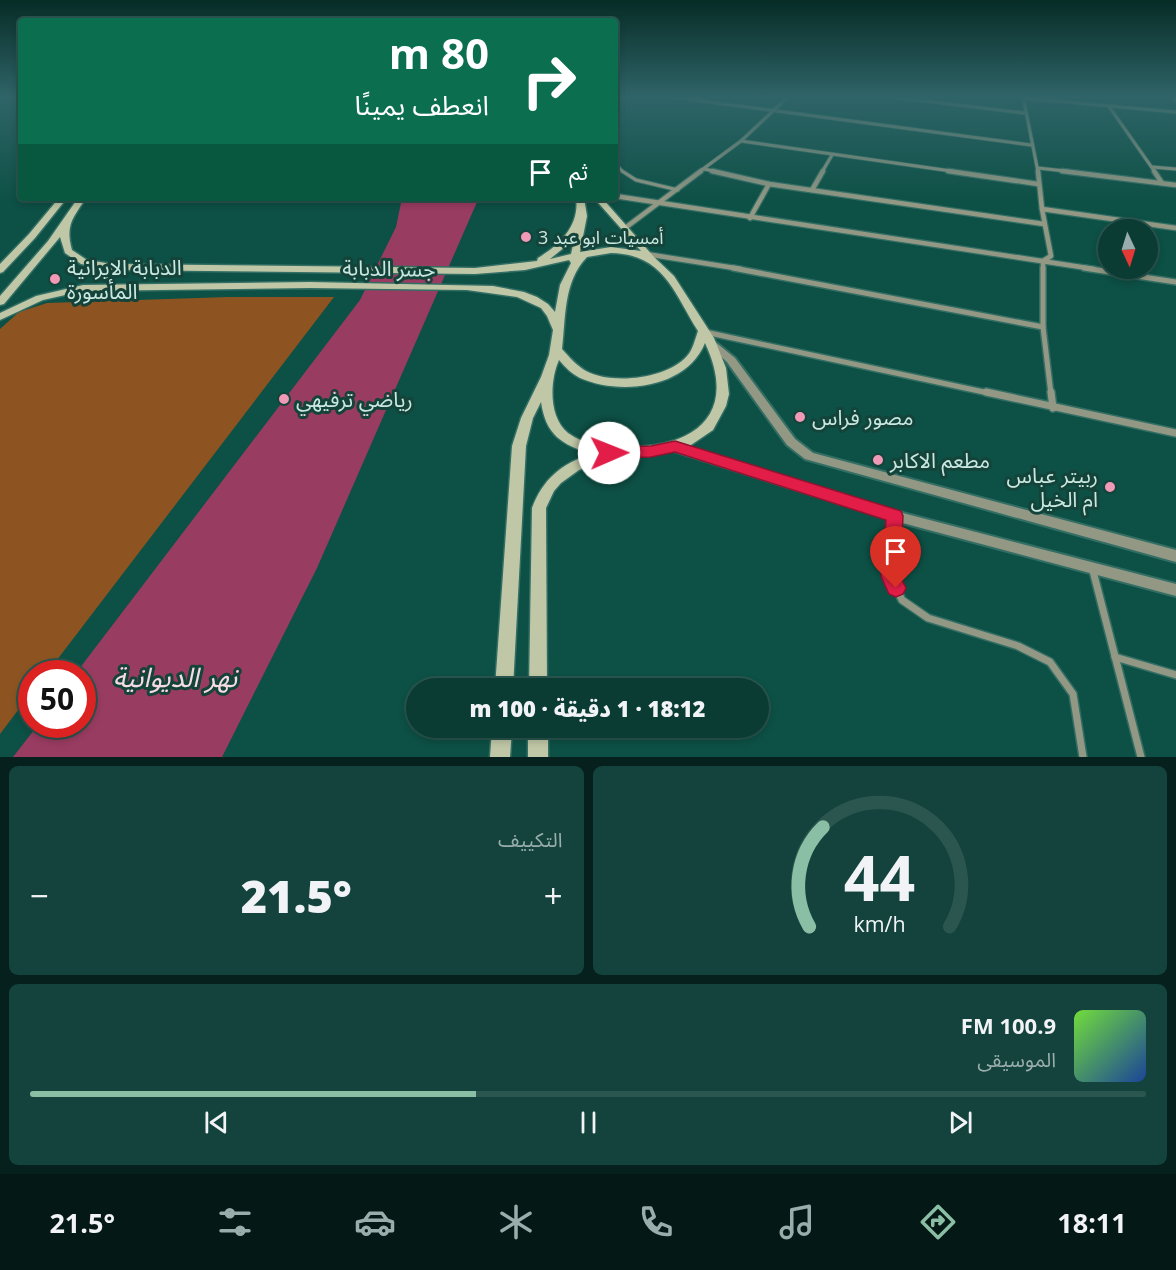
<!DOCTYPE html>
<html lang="ar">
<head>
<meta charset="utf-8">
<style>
	body { margin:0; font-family:"Open Sans","Noto Sans Arabic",sans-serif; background:#13433c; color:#f1f3f6; direction:rtl; height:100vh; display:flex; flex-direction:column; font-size:22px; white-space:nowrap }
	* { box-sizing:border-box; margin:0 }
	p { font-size:20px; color:#99adac }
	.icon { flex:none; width:33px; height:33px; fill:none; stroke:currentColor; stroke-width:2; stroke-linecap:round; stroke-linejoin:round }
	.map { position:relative; height:757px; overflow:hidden; direction:ltr }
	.sheet { display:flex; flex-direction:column; gap:9px; padding:9px; background:#06211d; flex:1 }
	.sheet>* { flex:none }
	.guide { position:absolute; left:18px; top:18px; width:600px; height:183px; border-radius:6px; box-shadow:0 3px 9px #0003,0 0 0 2px #2a564f; direction:rtl; background:#0b6e4f; color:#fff; overflow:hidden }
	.needle { width:39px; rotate:176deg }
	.tools { position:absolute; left:1098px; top:219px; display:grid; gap:12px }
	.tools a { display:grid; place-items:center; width:60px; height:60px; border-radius:50%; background:#0a3c34; box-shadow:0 3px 9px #0003,0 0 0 2px #2a564f; font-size:30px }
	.speed { position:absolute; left:18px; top:660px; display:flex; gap:12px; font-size:30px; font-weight:700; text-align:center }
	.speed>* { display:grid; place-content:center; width:78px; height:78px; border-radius:50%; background:#0a3c34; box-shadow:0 3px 9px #0003,0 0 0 2px #2a564f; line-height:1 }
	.speed .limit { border:9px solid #d22; background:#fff; color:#111 }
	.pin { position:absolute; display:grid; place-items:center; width:51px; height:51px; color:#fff; margin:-62px -26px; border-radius:50% 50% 50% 0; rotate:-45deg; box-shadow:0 0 6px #0007 }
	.pin .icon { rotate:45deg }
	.me { position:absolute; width:66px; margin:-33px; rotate:89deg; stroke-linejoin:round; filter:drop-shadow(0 0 4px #0008) }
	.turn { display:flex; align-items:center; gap:21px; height:126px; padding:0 30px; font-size:27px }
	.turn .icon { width:78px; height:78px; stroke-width:2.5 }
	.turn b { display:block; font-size:42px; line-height:51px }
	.then { display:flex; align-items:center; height:57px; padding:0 30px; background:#0003; gap:12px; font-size:22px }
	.big { font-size:45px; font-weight:800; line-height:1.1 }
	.sheet .card { flex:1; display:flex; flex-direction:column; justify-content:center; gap:9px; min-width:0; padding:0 21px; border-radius:9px; background:#13433c }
	.sheet .dial { align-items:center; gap:0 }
	.dial svg { height:156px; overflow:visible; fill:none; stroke:#2a564f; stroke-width:7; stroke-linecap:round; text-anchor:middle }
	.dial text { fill:#f1f3f6; stroke:none }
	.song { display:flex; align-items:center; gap:18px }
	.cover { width:72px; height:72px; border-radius:9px; background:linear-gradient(135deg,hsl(100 70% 55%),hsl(220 70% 35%)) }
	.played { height:6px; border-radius:3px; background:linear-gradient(90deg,#8abfa5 40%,#2a564f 40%) }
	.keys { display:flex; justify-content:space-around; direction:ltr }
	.heat { display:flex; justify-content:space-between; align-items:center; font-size:33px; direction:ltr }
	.sheet .tiles { flex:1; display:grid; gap:9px; grid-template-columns:1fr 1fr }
	.card:last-child { grid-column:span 2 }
	.trip { position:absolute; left:406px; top:678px; width:363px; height:60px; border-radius:30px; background:#0a3c34; box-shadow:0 3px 9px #0003,0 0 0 2px #2a564f; font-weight:800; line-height:60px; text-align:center; direction:rtl }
	.tabs { display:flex; height:96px; justify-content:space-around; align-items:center; background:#041815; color:#99adac }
	.tabs .icon { width:42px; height:42px }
	.tabs .on { color:#8abfa5 }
	.tabs b { font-size:27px; color:#f1f3f6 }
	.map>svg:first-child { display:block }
	.green { fill:#8d5422 }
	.water { fill:#993c61 }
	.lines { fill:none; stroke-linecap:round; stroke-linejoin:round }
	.service-far3-casing { stroke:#336e64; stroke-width:4 }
	.service-far2-casing { stroke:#336e64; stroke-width:5 }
	.service-far1-casing { stroke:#336e64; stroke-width:8 }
	.service-casing { stroke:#336e64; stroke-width:10 }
	.minor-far3-casing { stroke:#336e64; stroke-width:4.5 }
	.minor-far2-casing { stroke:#336e64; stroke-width:7 }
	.minor-far1-casing { stroke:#336e64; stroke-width:8 }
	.minor-casing { stroke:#336e64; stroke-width:10 }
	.tertiary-casing { stroke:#336e64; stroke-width:4 }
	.secondary-casing { stroke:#336e64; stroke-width:3 }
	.service-far3 { stroke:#939884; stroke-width:2 }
	.service-far2 { stroke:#939884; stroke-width:3 }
	.service-far1 { stroke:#939884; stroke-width:5 }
	.service { stroke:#939884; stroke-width:7 }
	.minor-far3 { stroke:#939884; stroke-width:3 }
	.minor-far2 { stroke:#939884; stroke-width:4.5 }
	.minor-far1 { stroke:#939884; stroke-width:5 }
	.minor { stroke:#939884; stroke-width:7 }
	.tertiary { fill:#939884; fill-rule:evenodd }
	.secondary { fill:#bfc7a6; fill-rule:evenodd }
	.route { fill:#e11d48; stroke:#92132f; stroke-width:1.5 }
	.poi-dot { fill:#f09ab7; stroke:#14433a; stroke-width:2 }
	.labels { text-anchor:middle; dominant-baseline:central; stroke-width:6; stroke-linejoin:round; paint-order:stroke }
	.far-poi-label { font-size:18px; fill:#cae8e1; stroke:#14433a; text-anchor:start }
	.poi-label { font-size:21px; fill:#cae8e1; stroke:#14433a; text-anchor:start }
	.street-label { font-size:21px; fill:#cae8e1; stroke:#14433a }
	.near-water-label { font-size:27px; font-style:italic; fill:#f6dbe3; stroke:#14433a }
</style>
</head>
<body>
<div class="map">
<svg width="1176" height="757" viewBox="0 0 1176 757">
	<rect width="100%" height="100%" fill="#0d5045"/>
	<polygon class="green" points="228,297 334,297 47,673 32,674 31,693 0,734 0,329 19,312 47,303"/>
	<polygon class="water" points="402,198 476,198 477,202 317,568 222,757 13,757 38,725 82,724 82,674 76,673 360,300 396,227"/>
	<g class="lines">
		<g class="service-far3-casing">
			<polyline id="service-far3" points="618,166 623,172"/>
		</g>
		<g class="service-far2-casing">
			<polyline id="service-far2" points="622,171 636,180 678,190"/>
		</g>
		<g class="service-far1-casing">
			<polyline id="service-far1" points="892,553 895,516"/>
		</g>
		<g class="service-casing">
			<g id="service">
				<polyline points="892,552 890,576 902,600 928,618 1018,646 1050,662 1073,694 1083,757"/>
				<polyline points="1093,571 1141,757"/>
				<polyline points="1115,657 1176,675"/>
			</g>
		</g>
		<g class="minor-far3-casing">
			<g id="minor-far3">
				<polyline points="664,96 1031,145"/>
				<polyline points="883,96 1025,113"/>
				<polyline points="1023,96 1038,172"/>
				<polyline points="1172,96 1176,101"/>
				<polyline points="1023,98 1176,112"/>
				<polyline points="1108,105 1155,172"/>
				<polyline points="741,141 958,172"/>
				<polyline points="1152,167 1176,169"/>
				<polyline points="1038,168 1074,172"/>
				<polyline points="704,169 719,172"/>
				<polyline points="699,172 741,141 789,96"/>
				<polyline points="822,172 832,155"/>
			</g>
		</g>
		<g class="minor-far2-casing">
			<g id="minor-far2">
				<polyline points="712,171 769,184 1044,224"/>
				<polyline points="948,171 1038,184"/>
				<polyline points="1038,171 1042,209 1051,256 1043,261 1043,269"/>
				<polyline points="1062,171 1176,185"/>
				<polyline points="1154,171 1162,183"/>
				<polyline points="812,190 823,171"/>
				<polyline points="615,196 1094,269"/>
				<polyline points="1042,209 1176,228"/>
				<polyline points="750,218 769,184"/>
				<polyline points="625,228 701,171"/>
				<polyline points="646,254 741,269"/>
			</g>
		</g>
		<g class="minor-far1-casing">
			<g id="minor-far1">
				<polyline points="733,268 1043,327"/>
				<polyline points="1043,268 1043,327 1051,394"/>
				<polyline points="1084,268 1176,282"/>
				<polyline points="705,332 993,394"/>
			</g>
		</g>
		<g class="minor-casing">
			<g id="minor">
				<polyline points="986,392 1176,433"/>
				<polyline points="1051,392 1053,408"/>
			</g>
		</g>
		<g class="tertiary-casing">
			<g id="tertiary">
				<polygon points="711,340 714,341 735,358 795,439 813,453 1176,550 1176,562 805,459 787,445 727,362 708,345 706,343 708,341"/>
				<polygon points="675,443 895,511 1176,584 1176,596 895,521 671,450 669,447 671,444"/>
			</g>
		</g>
		<g class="secondary-casing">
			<g id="secondary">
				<polygon points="59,198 67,198 35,238 3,272 0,273 0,264 29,234"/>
				<path d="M78 198H86C73 218 65 225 72 250L87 260 112 264 475 268 537 261 538 258C560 245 580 225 576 198H584L587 216 580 252 611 247 641 251 594 198H602L654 257 674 276 714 338 726 368 729 394 726 406 713 430 691 445 654 455 611 457 579 470 561 483 554 491 546 508 547 688H529L532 508C543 479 561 464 591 454 561 444 546 435 541 402L533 418 526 446 513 688H495L512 446 521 418 541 377 549 355 553 330 547 316 541 308 517 297 467 290 310 288 83 291 43 300 0 320V313L36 296 83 285 310 282 493 286 524 292 537 297 548 304 555 312 560 285 571 263 569 260 525 270 475 274 112 270 81 264 65 253 60 237 4 304 0 305V296L48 241ZM575 236 571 254 550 259 566 246ZM611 253C664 254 674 293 698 331 695 339 693 350 687 356 667 379 612 385 586 371 577 366 569 357 562 349 566 317 563 282 587 257ZM705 343C739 415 694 448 625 447 605 447 584 445 568 433 548 417 550 380 559 360 565 367 572 374 580 378 621 396 687 388 705 343Z"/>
				<polygon points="492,728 512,728 510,757 490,757"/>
				<rect x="528" y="728" width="20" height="29"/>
			</g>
		</g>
		<use href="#service-far3" class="service-far3"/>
		<use href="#service-far2" class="service-far2"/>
		<use href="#service-far1" class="service-far1"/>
		<use href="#service" class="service"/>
		<use href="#minor-far3" class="minor-far3"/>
		<use href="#minor-far2" class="minor-far2"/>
		<use href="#minor-far1" class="minor-far1"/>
		<use href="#minor" class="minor"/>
		<use href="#tertiary" class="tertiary"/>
		<use href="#secondary" class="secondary"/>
	</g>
	<linearGradient id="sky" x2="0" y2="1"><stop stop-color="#072c26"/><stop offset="0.48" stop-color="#2f6468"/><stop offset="1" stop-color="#2f6468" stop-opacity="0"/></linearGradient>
	<rect width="1176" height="202" fill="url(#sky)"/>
	<polygon class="route" points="675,441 901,511 903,516 900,576 906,588 903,594 896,597 889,594 881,576 886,520 675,452 651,457 609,458 604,457 602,453 604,449 609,447 651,446"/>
	<g class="poi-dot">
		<circle cx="526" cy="237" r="6"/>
		<circle cx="55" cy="279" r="6"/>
		<circle cx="284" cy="399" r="6"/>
		<circle cx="800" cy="417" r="6"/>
		<circle cx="878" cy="460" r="6"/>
		<circle cx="1110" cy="487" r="6"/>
	</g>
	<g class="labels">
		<g class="far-poi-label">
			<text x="538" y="237">أمسيات ابو عبد 3</text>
		</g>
		<g class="poi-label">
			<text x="67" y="267">الدبابة الايرانية<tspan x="67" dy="24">المأسورة</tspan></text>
			<text x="296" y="399">رياضي ترفيهي</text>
			<text x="812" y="417">مصور فراس</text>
			<text x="890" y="460">مطعم الاكابر</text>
			<text x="1098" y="475" text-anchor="end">ربيتر عباس<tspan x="1098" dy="24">ام الخيل</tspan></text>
		</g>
		<g class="street-label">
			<text transform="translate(389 268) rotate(1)">جسر الدبابة</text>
		</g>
		<g class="near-water-label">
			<text x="175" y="676">نهر الديوانية</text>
		</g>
	</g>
</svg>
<div class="tools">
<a><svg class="needle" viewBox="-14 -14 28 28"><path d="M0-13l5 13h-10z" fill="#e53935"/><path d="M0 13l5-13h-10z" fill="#99adac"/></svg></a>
</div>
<div class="speed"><div class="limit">50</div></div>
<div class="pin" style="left:896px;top:588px;background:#d93025"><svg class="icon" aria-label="arrive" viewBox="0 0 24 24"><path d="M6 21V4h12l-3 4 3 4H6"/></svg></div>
<svg class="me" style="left:609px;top:453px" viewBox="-20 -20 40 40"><circle r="19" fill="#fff"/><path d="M0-13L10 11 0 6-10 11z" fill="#e11d48"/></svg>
<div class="trip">18:12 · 1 دقيقة · 100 m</div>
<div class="guide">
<div class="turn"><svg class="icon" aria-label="right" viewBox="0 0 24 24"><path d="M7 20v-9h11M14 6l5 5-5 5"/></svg><div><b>80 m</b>انعطف يمينًا</div></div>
<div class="then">ثم<svg class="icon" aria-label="arrive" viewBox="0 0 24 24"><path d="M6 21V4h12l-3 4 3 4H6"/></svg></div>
</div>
</div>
<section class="sheet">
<div class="tiles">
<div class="card dial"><svg viewBox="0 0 100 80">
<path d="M14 69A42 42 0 1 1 86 69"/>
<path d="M14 69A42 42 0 0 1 21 18" stroke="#8abfa5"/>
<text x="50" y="56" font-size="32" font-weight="700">44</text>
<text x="50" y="72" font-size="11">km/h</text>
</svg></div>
<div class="card"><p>التكييف</p>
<div class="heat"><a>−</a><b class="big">21.5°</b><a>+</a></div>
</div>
<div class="card">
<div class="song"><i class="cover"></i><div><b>100.9 FM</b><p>الموسيقى</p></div></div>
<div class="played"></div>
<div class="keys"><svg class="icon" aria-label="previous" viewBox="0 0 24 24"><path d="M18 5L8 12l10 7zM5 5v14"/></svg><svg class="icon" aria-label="pause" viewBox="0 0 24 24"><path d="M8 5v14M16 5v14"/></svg><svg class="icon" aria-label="next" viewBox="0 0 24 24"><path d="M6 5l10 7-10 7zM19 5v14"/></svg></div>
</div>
</div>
</section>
<nav class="tabs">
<b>18:11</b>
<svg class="icon on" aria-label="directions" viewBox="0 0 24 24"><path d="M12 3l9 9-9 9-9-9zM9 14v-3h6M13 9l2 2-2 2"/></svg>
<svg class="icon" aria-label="music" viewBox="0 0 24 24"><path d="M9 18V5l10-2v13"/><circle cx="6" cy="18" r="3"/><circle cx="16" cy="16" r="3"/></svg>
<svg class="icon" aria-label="phone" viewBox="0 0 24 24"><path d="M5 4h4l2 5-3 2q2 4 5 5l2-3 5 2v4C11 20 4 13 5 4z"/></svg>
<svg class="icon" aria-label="climate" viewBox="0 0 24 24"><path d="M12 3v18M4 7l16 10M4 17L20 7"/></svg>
<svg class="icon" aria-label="car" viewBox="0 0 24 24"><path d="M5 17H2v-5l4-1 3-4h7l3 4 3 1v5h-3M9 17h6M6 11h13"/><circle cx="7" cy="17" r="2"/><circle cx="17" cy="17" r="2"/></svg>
<svg class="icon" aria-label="filters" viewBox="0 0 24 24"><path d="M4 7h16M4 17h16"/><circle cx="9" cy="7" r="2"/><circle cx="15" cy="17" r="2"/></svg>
<b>21.5°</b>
</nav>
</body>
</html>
